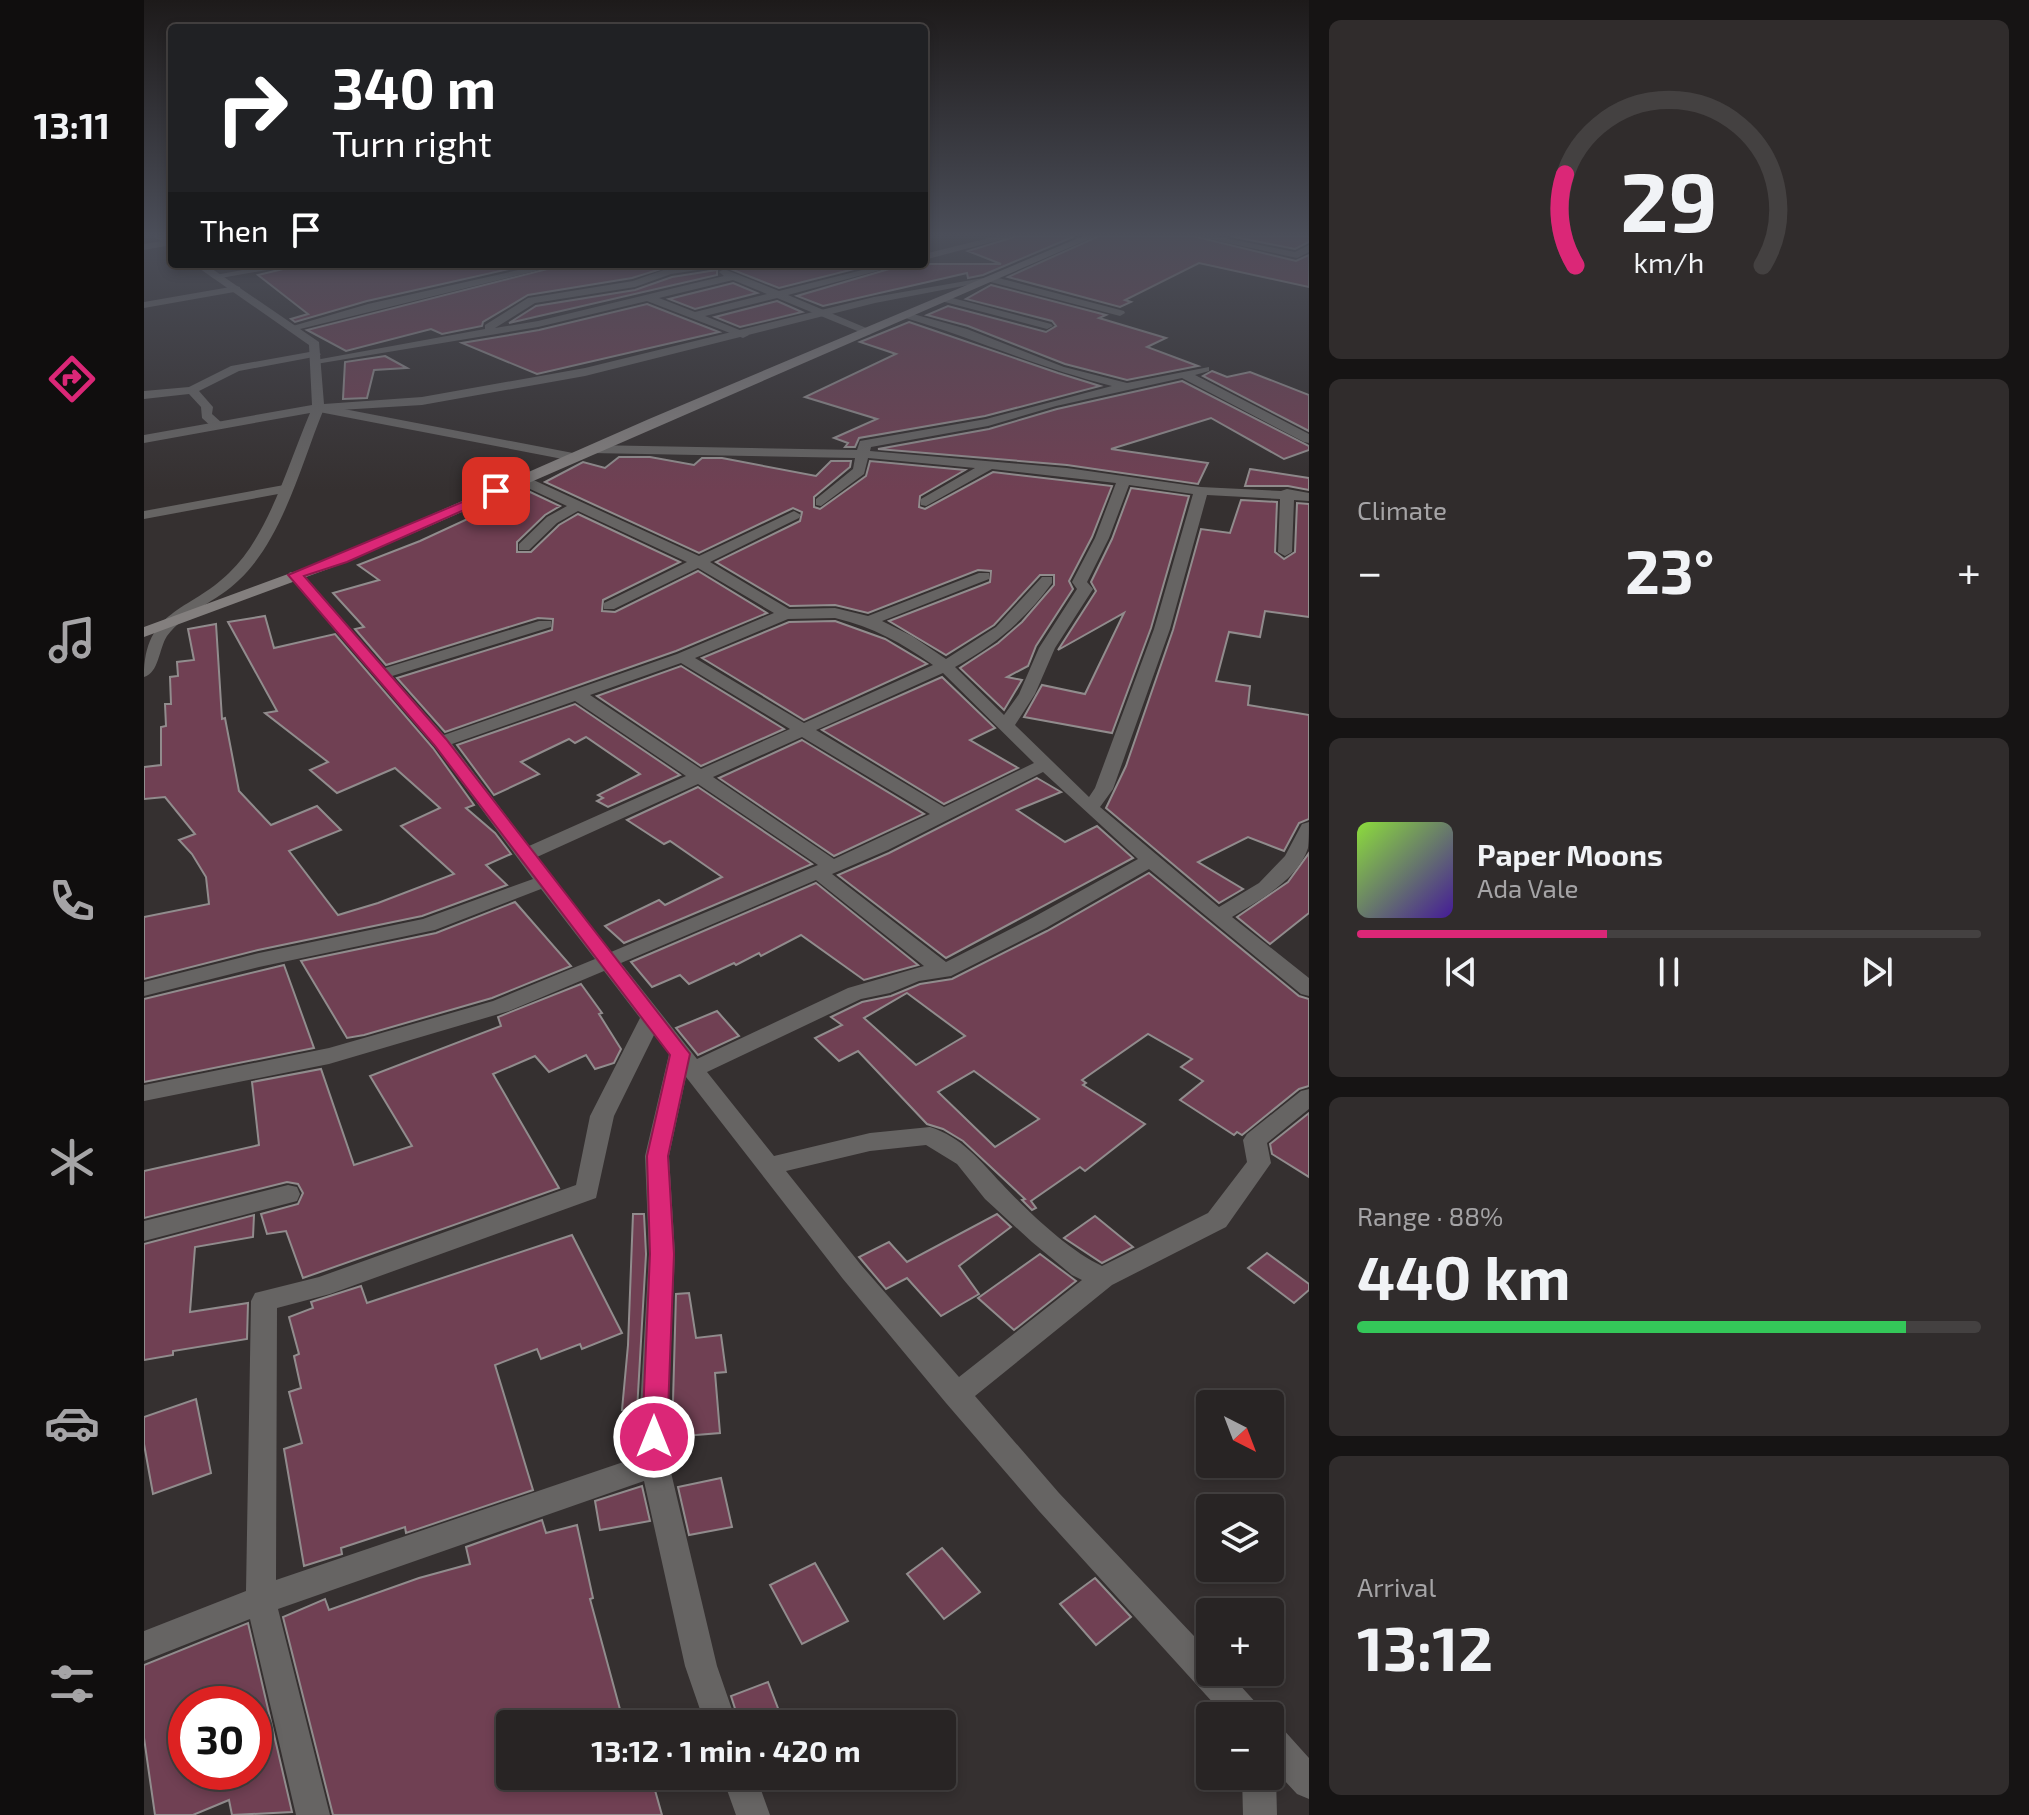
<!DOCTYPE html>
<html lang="en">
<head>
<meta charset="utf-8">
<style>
	body { margin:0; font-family:"Exo 2",sans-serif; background:#302c2c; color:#f1f3f6; height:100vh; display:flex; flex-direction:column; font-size:30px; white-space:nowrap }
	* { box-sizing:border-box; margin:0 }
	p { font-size:26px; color:#a5a4a6 }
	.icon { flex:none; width:44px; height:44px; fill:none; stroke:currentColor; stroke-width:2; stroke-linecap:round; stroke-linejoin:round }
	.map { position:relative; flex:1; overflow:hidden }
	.sheet { display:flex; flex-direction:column; gap:20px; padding:20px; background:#161414; width:720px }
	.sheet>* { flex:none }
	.guide { position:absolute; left:24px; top:24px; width:760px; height:244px; border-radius:8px; box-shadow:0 4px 12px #0003,0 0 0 2px #444141; background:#202124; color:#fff; overflow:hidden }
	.needle { width:52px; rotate:138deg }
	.controls { position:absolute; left:1052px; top:1390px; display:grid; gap:16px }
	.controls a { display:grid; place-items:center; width:88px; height:88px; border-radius:8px; background:#282424; box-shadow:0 4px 12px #0003,0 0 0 2px #444141; font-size:40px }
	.speed { position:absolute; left:24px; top:1686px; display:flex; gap:16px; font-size:40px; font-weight:700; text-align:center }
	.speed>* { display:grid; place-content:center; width:104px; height:104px; border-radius:50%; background:#282424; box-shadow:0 4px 12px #0003,0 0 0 2px #444141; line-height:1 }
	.speed .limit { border:12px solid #d22; background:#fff; color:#111 }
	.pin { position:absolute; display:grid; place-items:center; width:68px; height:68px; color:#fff; margin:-34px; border-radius:16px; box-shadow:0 4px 12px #0006 }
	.me { position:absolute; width:88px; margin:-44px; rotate:0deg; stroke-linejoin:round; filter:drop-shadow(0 0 6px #0008) }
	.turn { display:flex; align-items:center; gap:28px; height:168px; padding:0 32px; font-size:36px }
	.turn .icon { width:104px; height:104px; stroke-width:2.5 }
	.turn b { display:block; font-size:56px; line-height:68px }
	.then { display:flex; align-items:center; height:76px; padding:0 32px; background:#0003; gap:16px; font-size:30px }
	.big { font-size:60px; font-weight:700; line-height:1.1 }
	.sheet .card { flex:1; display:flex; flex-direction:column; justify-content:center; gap:12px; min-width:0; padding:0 28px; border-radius:12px; background:#302c2c }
	.sheet .dial { align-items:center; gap:0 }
	.dial svg { height:208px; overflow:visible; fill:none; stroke:#444141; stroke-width:7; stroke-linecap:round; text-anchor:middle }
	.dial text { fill:#f1f3f6; stroke:none }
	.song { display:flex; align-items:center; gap:24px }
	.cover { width:96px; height:96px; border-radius:12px; background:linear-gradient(135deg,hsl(90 70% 55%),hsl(260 70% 35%)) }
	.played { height:8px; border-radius:4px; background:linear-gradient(90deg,#db2777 40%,#444141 40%) }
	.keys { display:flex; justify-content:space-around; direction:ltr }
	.heat { display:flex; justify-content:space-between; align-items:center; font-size:44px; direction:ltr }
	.charge { height:12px; border-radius:6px; background:linear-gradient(90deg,#34c759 88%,#444141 0) }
	.trip { position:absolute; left:352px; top:1710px; width:460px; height:80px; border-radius:8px; background:#282424; box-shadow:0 4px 12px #0003,0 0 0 2px #444141; font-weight:700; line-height:80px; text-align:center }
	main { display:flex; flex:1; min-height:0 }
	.tab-bar { display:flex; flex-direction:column; width:144px; justify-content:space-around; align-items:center; background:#100e0e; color:#a5a4a6 }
	.tab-bar .icon { width:56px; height:56px }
	.tab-bar .selected { color:#db2777 }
	.tab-bar b { font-size:36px; color:#f1f3f6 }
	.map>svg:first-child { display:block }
	.building { fill:#704053; stroke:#918c8d; stroke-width:2; fill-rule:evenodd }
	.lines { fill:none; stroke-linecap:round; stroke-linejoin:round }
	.minor { fill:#666463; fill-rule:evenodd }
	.tertiary { fill:#666463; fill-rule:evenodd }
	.secondary { fill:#837f7e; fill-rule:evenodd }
	.route { fill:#db2777; stroke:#8e194d; stroke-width:2 }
</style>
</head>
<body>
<main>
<nav class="tab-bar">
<b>13:11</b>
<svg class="icon selected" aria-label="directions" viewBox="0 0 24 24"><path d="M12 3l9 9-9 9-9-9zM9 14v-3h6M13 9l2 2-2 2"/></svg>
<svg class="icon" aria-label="music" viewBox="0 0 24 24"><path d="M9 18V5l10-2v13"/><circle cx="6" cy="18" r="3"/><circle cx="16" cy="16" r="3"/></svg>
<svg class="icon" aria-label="phone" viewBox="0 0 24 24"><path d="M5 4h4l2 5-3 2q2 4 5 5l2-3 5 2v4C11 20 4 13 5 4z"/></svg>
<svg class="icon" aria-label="climate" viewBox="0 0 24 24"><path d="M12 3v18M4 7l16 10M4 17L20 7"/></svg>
<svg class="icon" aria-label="car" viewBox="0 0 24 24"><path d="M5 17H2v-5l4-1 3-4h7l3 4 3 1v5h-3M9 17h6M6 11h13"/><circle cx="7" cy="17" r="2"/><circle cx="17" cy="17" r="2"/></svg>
<svg class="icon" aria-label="filters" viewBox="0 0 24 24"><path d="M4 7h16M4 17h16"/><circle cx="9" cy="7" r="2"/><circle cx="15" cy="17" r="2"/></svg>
</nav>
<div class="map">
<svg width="1165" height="1815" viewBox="0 0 1165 1815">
	<rect width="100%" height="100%" fill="#353030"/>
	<g class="building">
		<polygon points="873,236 931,236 839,275 824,278 823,273 679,306 653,296 762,264 857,264 824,251"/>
		<polygon points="955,236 1049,236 1152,261 1165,255 1165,287 1055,263 981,300 987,302 976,307 864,277"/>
		<polygon points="1086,236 1165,236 1165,242 1151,249"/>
		<polygon points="160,264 387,264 223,301 151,322 147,319 164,314 114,275"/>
		<polygon points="423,264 533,264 488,278 384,295 339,322 338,326 298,334 287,329 202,351 163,330"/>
		<polygon points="574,264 730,264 635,288"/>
		<polygon points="573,270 573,275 365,323 392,306 491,290 528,277"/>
		<polygon points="589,283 613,293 551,309 525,299"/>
		<polygon points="847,285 962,315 955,318 1022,338 1003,347 1054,366 983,380 921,364 824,326 783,315 804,306 902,332 912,326 908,321 822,299"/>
		<polygon points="633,301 658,312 596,327 571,317"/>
		<polygon points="503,304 575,332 393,374 318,343 395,330"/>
		<polygon points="765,322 914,373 956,386 841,416 715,438 711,447 701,447 704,443 690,438 733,419 661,397 752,354 716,342"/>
		<polygon points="241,356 263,368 230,370 223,398 199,399 201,362"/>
		<polygon points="1068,371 1083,377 1106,372 1165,395 1165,431 1059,376"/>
		<polygon points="1038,381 1165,446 1165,450 1140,459 1067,418 967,449 1064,463 1054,484 923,465 734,449 845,429 913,409"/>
		<polygon points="475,457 506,457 550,465 558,458 578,458 672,476 687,461 707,461 706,467 670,497 670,507 676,509 722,476 726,461 821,470 776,496 775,507 781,509 849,472 968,486 948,537 925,581 929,589 892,646 884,666 863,677 878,680 860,710 816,668 854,643 878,622 910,585 910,575 896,575 850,625 802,655 745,621 846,582 847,571 834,570 724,613 691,605 646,606 572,562 656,521 658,512 649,508 555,553 401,482 439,462 461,468"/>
		<polygon points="1106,469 1165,478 1165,490 1144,486 1101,486"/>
		<polygon points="987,488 1045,496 1007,628 968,733 880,717 898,685 941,694 980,613 914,650 952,591 947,582 968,539"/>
		<polygon points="384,491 416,506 401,515 373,542 373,552 387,552 415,525 434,514 536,562 459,600 458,611 471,612 554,571 623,613 532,651 301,732 253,678 408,630 409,619 394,618 242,665 211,629 220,627 189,593 235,580 214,565 276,541"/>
		<polygon points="1097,500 1133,502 1131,552 1140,559 1151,552 1153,503 1165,504 1165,617 1121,611 1116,637 1085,632 1072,681 1106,686 1104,705 1165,715 1165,819 1155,823 1140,851 1104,837 1054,862 1099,889 1075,903 962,808 982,766 1029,630 1057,529 1086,533"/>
		<polygon points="121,616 130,648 191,634 289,748 330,805 322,808 351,833 367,854 342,865 363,885 278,916 114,950 0,979 0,917 65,904 62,877 48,854 35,840 51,834 21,797 0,799 0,767 17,765 17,727 22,726 21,704 27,704 26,677 34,676 33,662 50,660 44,629 72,624 78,719 81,718 95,791 127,825 173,806 197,830 145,851 194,915 234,903 310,874 257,826 296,808 251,768 193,793 166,770 184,762 121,713 133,711 84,622"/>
		<polygon points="691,621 741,639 783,664 660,720 558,658 645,622"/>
		<polygon points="537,666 640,729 557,766 453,696"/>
		<polygon points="798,677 851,728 826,740 874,768 800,804 678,730"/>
		<polygon points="431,704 536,775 464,807 453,801 459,798 454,795 496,774 442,737 431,743 425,739 377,762 395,774 350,795 313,745"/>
		<polygon points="658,740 780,814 690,856 575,778"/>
		<polygon points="893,778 917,792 873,810 921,842 953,826 989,858 802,958 694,875 745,853"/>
		<polygon points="554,787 668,864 480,943 461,926 515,900 521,905 578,877 526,841 520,844 483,820"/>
		<polygon points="1165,853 1165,913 1126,944 1093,917 1144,882"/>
		<path d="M1005 873 1155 996 1165 999V1086L1155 1089 1098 1135 1093 1132 1090 1135 1036 1100 1059 1081 1037 1067 1048 1059 1004 1034 938 1080 942 1083 939 1085 1001 1124 941 1171 936 1167 887 1201 892 1208 888 1210 878 1200 881 1199 819 1141 799 1129 783 1124 714 1051 695 1061 671 1038 698 1025 687 1017 718 1002 747 996 776 984 808 979 903 931ZM763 993 821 1036 772 1065 720 1018ZM830 1071 895 1119 851 1147 794 1092Z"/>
		<polygon points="672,883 774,965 720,980 657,935 617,956 615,953 592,965 590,963 545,984 536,975 508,987 487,962"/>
		<polygon points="371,902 427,966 348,998 220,1035 203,1038 157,961 292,933"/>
		<polygon points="140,965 170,1048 0,1082 0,999"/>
		<polygon points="437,984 458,1013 455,1014 477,1049 470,1063 451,1069 442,1055 405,1072 391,1056 349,1074 415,1188 159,1278 142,1231 123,1234 117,1214 154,1204 159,1193 154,1184 143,1182 0,1218 0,1171 115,1145 108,1082 177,1069 210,1165 268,1146 226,1076 357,1026 354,1017"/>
		<polygon points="573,1011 595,1036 554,1055 532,1028"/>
		<polygon points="1165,1113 1165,1177 1128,1154 1126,1144"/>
		<polygon points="489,1214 500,1214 502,1254 493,1411 478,1410 484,1345"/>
		<polygon points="853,1214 867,1227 815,1266 835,1294 797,1316 763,1278 742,1289 715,1257 745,1242 763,1262"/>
		<polygon points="110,1215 109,1237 51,1247 46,1312 104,1303 103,1339 29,1351 29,1355 0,1360 0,1244"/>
		<polygon points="951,1216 989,1247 958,1263 920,1238"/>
		<polygon points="428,1235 478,1333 438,1349 436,1344 397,1359 393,1349 351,1365 389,1490 262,1533 261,1527 197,1548 198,1554 160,1566 140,1449 158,1443 145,1392 157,1388 150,1356 155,1354 145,1317 169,1308 167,1302 217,1286 223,1303"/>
		<polygon points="1123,1253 1165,1284 1165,1290 1150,1303 1104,1268"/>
		<polygon points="896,1254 932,1281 870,1330 834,1298"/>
		<polygon points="545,1293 552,1338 577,1335 582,1372 571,1373 576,1433 528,1437 532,1294"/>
		<polygon points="52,1399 67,1473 9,1494 0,1444 0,1417"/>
		<polygon points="577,1478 588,1527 545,1535 534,1487"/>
		<polygon points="498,1486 506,1521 456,1530 451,1501"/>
		<polygon points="398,1520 402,1533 433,1525 449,1598 446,1599 480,1724 366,1724 366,1776 507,1776 518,1815 189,1815 139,1617 181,1599 185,1610 275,1578 326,1564 322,1547"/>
		<polygon points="798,1548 836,1592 800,1619 763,1574"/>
		<polygon points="671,1563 704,1621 658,1644 626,1585"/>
		<polygon points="951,1578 987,1617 952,1645 916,1604"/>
		<path d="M104 1623 148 1812 88 1815 85 1800 49 1815H11L0 1738V1665ZM42 1704H110V1772H42Z"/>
		<polygon points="624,1682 640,1724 596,1724 587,1696"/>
	</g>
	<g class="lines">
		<g class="minor">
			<polygon points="853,236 870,236 780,260 780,254"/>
			<polygon points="1052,236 1071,236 1151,252 1165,245 1165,252 1153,258"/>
			<polygon points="24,240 27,245 0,250 0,244"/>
			<polygon points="131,264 157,264 71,279 66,276"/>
			<polygon points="401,264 420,264 148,331 142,328 224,304"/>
			<path d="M559 264 574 267 527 274 491 287 391 303 351 328 394 321 580 276 575 272 580 269 635 291 742 264H759L644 295 727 330V334L723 335 633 298 561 316 603 333 605 335 599 338 503 301 394 327 172 364 166 361 341 329V325L384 298 489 281 525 268ZM589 280 623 294 551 312 515 298Z"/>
			<polygon points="847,276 980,311 981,313 976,316 843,281 842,279"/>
			<polygon points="92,286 96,287 96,291 0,308 0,302"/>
			<polygon points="801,296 907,324 909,326 903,329 797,301 796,299"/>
			<path d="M762 312 823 329 920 367 983 383 1065 367V371L1051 375 1165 434V443L1160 442 1038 378 912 406 844 426 727 447 726 451 923 468 1057 487 1137 491 1143 489 1165 493V501L1150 500 1148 552 1141 556 1134 552 1136 499 1063 495 1026 629 969 789 956 807 1075 907 1115 883 1141 856 1158 824 1165 822C1165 830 1165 841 1164 848 1154 880 1114 901 1088 917L1165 978V996L1157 994 1005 869 902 928 807 976 775 981 746 993 717 999 563 1072 630 1156 726 1133 786 1127C818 1137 836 1161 858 1184 883 1211 925 1251 958 1266L1064 1213 1103 1162 1099 1140 1103 1134 1157 1091 1165 1089V1109L1123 1143 1127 1163 1082 1227 968 1285 831 1396 915 1493 1066 1653V1672H1084L1114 1705 1119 1716H1081L895 1511 802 1403 699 1279 542 1077 525 1156 531 1254 524 1409 525 1464 573 1666 593 1724H561L541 1666 500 1481 134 1609 186 1815H152L106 1619 0 1661V1631L102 1591 107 1301 111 1293 175 1277 432 1185 446 1116 496 1018 460 971 365 1011 185 1064 0 1101V1085L185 1048 349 1001 451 959 397 889 291 930 115 967 0 996V982L115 953 279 919 389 879 291 746 144 575 146 572H156L241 668 395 621H407V627L248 676 300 735 533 654 630 613 554 568 470 609H460V603L543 562 434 511 413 523 385 550H375V544L403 517 423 506 373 483V477H383L555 556 650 511 657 515 655 518 566 562 645 609 691 608 724 616 835 573H845V579L738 621 768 636 802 659 852 627 898 577H908V583C881 620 851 645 811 667L860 715 875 694 895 648 933 589 928 582 951 538 972 483 848 469 782 506 777 505V499L831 468 724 458 720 474 677 506 672 505V499L709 469 711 458 447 453 441 449 447 445 713 450 716 441 842 419 968 386C895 368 830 338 758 317V313ZM985 485 1049 494 1010 629 951 788 945 797 871 725 891 694 911 648 949 589 943 582 965 538ZM691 618C729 627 758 643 789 665L660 723 551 658 644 619ZM537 663 646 729 557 769 446 695ZM799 673 890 763 800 807 672 730ZM431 701 542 776 385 846 308 744ZM658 737 786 814 690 859 569 777ZM899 772 994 859 888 918 802 962 688 874 744 850ZM554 784 674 865 467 952 393 857ZM672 880 780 966 704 988 553 1059 477 963ZM510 1035 525 1054 501 1156 505 1254 496 1409 497 1456 132 1580 133 1308 186 1294 452 1198 470 1116ZM782 1145 813 1164 841 1199 888 1242 928 1275 938 1280 815 1377 717 1265 642 1171 726 1151Z"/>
			<polygon points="171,351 177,354 175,356 95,371 55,391 69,407 68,414 78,423 78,429 70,429 58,418 57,407 45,394 0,399 0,391 45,387 87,366"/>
			<polygon points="174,404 429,453 436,457 429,461 170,411 170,405"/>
			<polygon points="140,485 145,486 145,492 0,519 0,511"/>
			<polygon points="144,1185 153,1187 156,1194 153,1201 0,1241 0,1221"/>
			<polygon points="1126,1724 1138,1728 1165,1758 1165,1799 1153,1794 1127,1766 1132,1776 1133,1815 1099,1815 1098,1776 1126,1776"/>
			<polygon points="578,1776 612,1776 626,1815 592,1815"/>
		</g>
		<g class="tertiary">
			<polygon points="9,236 20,236 28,241 28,249"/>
			<path d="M49 264H61L175 342 180 404 278 397 441 368 730 297 845 277 850 280 731 303 441 376 278 405 179 411C157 465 138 540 95 580 74 601 41 612 23 636 15 648 15 673 0 677 0 609 45 612 85 573 125 535 144 464 166 413L0 443V435L168 405 165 345Z"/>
		</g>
		<polygon class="secondary" points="939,236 952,236 203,562 0,637 0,627 193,556 505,419"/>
	</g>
	<linearGradient id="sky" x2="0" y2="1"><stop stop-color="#1d1a1a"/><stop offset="0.48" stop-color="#4b4e59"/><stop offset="1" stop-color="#4b4e59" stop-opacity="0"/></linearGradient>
	<rect width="1165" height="490" fill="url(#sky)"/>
	<polygon class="route" points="352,488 358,491 356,494 203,562 160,576 302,739 546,1054 524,1156 530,1254 523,1437 519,1445 510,1448 501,1445 498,1437 506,1254 503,1156 526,1055 291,746 144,575"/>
</svg>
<div class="controls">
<a><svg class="needle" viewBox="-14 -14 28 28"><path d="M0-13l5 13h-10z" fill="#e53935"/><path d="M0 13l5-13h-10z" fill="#a5a4a6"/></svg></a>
<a><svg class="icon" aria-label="layers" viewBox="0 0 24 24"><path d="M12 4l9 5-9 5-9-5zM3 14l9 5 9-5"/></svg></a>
<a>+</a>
<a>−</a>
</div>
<div class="speed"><div class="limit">30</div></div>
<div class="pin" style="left:352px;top:491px;background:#d93025"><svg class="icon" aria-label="arrive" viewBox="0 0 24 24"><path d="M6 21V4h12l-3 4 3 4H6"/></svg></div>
<svg class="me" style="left:510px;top:1437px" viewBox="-20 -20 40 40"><circle r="17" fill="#db2777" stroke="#fff" stroke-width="3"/><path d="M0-11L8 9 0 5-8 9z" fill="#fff"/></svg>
<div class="trip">13:12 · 1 min · 420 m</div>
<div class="guide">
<div class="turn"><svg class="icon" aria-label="right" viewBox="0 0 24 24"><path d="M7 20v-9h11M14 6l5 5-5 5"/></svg><div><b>340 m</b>Turn right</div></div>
<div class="then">Then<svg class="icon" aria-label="arrive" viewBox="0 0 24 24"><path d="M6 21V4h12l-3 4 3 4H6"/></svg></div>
</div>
</div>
<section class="sheet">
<div class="card dial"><svg viewBox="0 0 100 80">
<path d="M14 69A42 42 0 1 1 86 69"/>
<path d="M14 69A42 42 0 0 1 10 34" stroke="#db2777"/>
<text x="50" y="56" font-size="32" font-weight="700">29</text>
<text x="50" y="72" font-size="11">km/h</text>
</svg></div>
<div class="card"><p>Climate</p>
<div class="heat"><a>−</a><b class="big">23°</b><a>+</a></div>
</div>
<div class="card">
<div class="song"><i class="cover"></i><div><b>Paper Moons</b><p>Ada Vale</p></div></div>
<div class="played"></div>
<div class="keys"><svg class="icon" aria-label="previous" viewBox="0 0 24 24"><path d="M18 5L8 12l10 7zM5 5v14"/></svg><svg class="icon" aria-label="pause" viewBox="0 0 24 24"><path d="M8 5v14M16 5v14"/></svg><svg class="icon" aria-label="next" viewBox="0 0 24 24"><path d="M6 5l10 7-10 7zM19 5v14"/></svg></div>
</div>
<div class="card"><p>Range · 88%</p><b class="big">440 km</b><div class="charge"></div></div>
<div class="card"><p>Arrival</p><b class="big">13:12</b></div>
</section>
</main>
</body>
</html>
